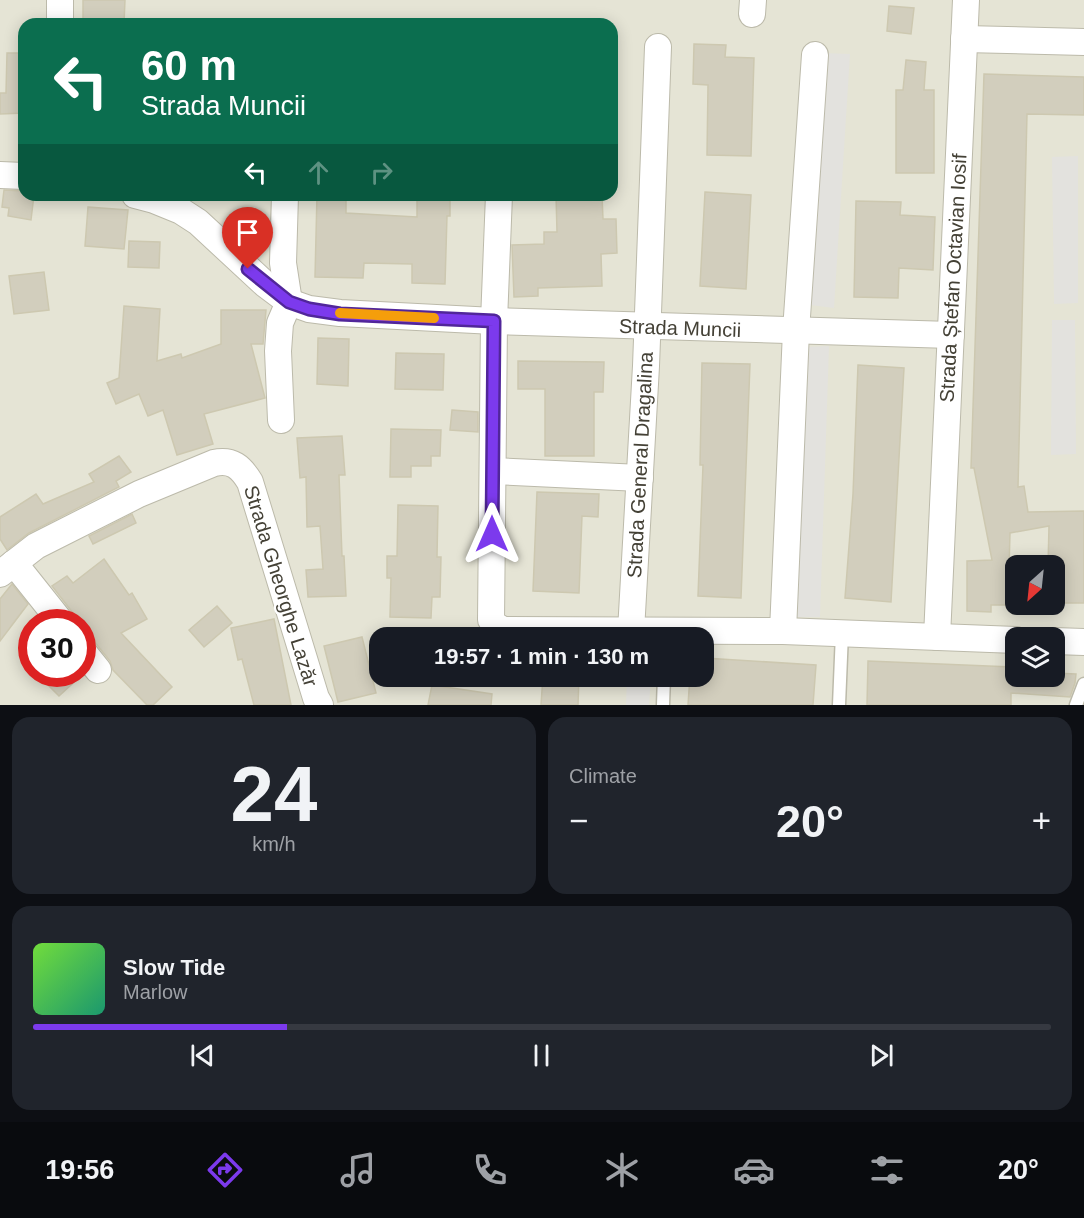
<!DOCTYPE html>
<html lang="en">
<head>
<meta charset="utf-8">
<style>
	body { margin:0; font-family:Arial,sans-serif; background:#20242c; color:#f1f3f6; height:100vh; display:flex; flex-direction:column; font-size:22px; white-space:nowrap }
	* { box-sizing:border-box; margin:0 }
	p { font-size:20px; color:#9ea1a6 }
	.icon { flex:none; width:33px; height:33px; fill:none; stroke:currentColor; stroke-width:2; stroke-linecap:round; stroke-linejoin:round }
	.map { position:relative; height:705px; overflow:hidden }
	.side { display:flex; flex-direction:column; gap:12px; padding:12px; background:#0d0f14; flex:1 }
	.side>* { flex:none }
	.guide { position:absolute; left:18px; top:18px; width:600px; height:183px; border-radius:18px; box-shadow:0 3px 15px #0003; background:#0b6e4f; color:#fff; overflow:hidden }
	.needle { width:39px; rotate:207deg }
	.tools { position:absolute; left:1005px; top:555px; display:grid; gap:12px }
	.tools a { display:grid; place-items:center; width:60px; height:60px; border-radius:12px; background:#171b24; box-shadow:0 3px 15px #0003; font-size:30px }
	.speed { position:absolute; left:18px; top:609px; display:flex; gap:12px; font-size:30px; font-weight:700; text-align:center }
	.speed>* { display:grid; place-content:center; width:78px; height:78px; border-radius:50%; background:#171b24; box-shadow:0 3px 15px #0003; line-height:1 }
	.speed .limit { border:9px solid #d22; background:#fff; color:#111 }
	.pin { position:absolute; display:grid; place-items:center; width:51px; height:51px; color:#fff; margin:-62px -26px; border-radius:50% 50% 50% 0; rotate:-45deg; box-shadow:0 0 6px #0007 }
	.pin .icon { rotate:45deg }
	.me { position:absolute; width:66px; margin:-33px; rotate:0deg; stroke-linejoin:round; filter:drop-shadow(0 0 4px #0008) }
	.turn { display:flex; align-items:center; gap:21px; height:126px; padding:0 24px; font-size:27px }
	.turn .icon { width:78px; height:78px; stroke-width:2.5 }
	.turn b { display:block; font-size:42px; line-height:51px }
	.lanes { display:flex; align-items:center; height:57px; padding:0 24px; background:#0003; justify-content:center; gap:30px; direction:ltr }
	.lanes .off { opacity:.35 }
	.big { font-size:45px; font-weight:700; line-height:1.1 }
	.side .widget { flex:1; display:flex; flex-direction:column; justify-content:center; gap:9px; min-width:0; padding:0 21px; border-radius:18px; background:#20242c }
	.side .dial { align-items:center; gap:0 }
	.dial b { font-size:78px; line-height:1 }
	.song { display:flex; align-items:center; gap:18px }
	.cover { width:72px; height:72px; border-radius:9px; background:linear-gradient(135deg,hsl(100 70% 55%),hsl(160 70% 35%)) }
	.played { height:6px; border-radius:3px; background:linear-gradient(90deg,#7c3aed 25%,#363941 25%) }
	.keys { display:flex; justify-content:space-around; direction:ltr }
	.heat { display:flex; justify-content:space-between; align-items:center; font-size:33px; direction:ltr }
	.side .tiles { flex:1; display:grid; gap:12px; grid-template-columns:1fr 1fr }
	.widget:last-child { grid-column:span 2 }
	.trip { position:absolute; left:369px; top:627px; width:345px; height:60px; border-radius:18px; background:#171b24; box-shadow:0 3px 15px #0003; font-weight:700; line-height:60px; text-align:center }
	.tab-bar { display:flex; height:96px; justify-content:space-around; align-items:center; background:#090b0e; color:#9ea1a6 }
	.tab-bar .icon { width:42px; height:42px }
	.tab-bar .current { color:#7c3aed }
	.tab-bar b { font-size:27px; color:#f1f3f6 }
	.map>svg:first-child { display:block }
	.residential { fill:#e5e4d5; fill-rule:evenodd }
	.parking { fill:#e3e2de }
	.building { fill:#d2cebd; stroke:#cdc8b0; stroke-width:1.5 }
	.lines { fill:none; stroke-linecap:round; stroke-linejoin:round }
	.lane-casing { stroke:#bcbaaa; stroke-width:15 }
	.street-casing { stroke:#bcbaaa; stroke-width:28 }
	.lane { stroke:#fff; stroke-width:12 }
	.street { stroke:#fff; stroke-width:26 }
	.route-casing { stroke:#51269a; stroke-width:15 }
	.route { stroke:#7c3aed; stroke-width:10 }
	.slow { stroke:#f59e0b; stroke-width:10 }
	.labels { text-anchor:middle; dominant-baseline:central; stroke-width:4.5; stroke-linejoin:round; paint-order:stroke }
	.street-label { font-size:20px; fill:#444136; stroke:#fff }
</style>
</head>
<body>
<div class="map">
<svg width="1084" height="705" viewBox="0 0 1084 705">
	<rect width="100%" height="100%" fill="#f2f1e6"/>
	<path class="residential" d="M0 0H1084V705H0ZM24 24H612V195H24ZM1016 566H1054V604H1016ZM32 622H82V674H32ZM380 638H704V676H380ZM1016 638H1054V676H1016Z"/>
	<g class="parking">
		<polygon points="822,53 850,54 834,308 810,305"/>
		<polygon points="1078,156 1078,303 1054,304 1052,157"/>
		<polygon points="1052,320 1075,320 1076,454 1051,455"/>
		<polygon points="829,346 820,617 794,617 805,347"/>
		<polygon points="627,677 651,677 649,705 626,705"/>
	</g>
	<g class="building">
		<polygon points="83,0 125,0 124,23 83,22"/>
		<polygon points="889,6 914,8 911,34 887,31"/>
		<polygon points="694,44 726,45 725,57 754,58 751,156 707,155 708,85 693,84"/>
		<polygon points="7,53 24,53 24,113 0,114 0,93 6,93"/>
		<polygon points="906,60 926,62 924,90 934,90 934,173 896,173 896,90 903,90"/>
		<polygon points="984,74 1084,77 1084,115 1027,114 1018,487 1024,486 1028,512 1084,511 1084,603 1054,603 1054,566 1048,566 1049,526 1010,533 1008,605 991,605 991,612 967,611 967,561 992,560 974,468 971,468"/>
		<polygon points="4,190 24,191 24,195 34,195 31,220 8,216 9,208 2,207"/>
		<polygon points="705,192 751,195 746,289 700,286"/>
		<polygon points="317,195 346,195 346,213 417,217 417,195 450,195 450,216 447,216 445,284 412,283 412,264 364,263 363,278 315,277"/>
		<polygon points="556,195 602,195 603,219 616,219 617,253 601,254 602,286 538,288 538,296 514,297 512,245 544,244 544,232 557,232"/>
		<polygon points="856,201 901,202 900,215 935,217 933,270 899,268 898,298 854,297"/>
		<polygon points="88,207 128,210 124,249 85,246"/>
		<polygon points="129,241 160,242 159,268 128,267"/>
		<polygon points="44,272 49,310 14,314 9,276"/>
		<polygon points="124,306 160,309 157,361 181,354 182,358 221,344 221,310 266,310 263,344 251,344 265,398 204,414 213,444 177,455 163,410 148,416 139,394 116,404 107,383 119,378"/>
		<polygon points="318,338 349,339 348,386 317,384"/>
		<polygon points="396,353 444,354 443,390 395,389"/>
		<polygon points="518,361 604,362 603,392 594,392 594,456 545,456 545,389 518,389"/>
		<polygon points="702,363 750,364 741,598 698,596 703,465 700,465"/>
		<polygon points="858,365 904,368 891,602 845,598 853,494"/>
		<polygon points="452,410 478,412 478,432 450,430"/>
		<polygon points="391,429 441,430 440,456 431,456 431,466 411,466 411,477 390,477"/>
		<polygon points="342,436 345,475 339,475 342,556 344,556 346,596 308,597 306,570 323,569 320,526 307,527 306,477 300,478 297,438"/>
		<polygon points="119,456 131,472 116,481 119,487 29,533 7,550 0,539 0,517 36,494 43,504 94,482 89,474"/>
		<polygon points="537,492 599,494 598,517 582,516 579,593 533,591"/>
		<polygon points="398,505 438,506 437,557 441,557 440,597 432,597 431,618 390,617 391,578 387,578 387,556 397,556"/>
		<polygon points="132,514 136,523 93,544 89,536"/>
		<polygon points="104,559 129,595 132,593 147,619 121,633 172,687 153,705 147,705 113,670 110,661 94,641 82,635 82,622 76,622 73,613 52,586 67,576 73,583"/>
		<polygon points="12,584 28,604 0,641 0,599"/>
		<polygon points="217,606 232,623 204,647 189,630"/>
		<polygon points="274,619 291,705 254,705 242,659 238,660 231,628"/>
		<polygon points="362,637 376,693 338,702 324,646"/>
		<polygon points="704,658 816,665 813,705 688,705 690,676 704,676"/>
		<polygon points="868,661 1012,667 1012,676 1054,676 1054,673 1076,674 1075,683 1070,697 1011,693 1011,705 867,705"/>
		<polygon points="37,674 82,674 82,675 59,696"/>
		<polygon points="543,676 579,676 578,705 541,705"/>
		<polygon points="432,685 492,694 491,705 428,705"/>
	</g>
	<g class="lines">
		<g class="lane-casing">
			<g id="lane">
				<polyline points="663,705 664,676"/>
				<polyline points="839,705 842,633"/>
				<polyline points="1076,705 1084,684"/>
			</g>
		</g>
		<g class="street-casing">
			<g id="street">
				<polyline points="60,0 60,24"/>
				<polyline points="752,14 753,0"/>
				<polyline points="964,39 1084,42"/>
				<polyline points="0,175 24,176"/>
				<polyline points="135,195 154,200 181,211 198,222 265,284 289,302 309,309 340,313 494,321 951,335"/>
				<polyline points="499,195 494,321 491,620 495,625 503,630 783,631 1016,640"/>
				<polyline points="281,420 278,351 280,323 289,302 283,263 285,195"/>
				<polyline points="493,471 640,478"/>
				<polyline points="14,563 61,622"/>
				<path d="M0 574 36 546 139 494 214 463C232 459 241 467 250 482L316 698 320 705"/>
				<polyline points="631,631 646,366 658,47"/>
				<polyline points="783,631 796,331 815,55"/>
				<polyline points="937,637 966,0"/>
				<polyline points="1054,641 1084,642"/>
				<polyline points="82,650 98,670"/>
			</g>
		</g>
		<use href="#lane" class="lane"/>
		<use href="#street" class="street"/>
	</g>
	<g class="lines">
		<g class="route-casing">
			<polyline id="route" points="248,269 289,302 309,309 340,314 494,321 492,534"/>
		</g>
		<use href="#route" class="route"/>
		<polyline class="slow" points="340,313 434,318"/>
	</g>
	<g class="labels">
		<g class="street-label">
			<text transform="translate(953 278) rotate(-87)">Strada Ștefan Octavian Iosif</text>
			<text transform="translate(680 328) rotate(2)">Strada Muncii</text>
			<text transform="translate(640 465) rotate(-87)">Strada General Dragalina</text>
			<text transform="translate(281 586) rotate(73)">Strada Gheorghe Lazăr</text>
		</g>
	</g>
</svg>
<div class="tools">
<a><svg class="needle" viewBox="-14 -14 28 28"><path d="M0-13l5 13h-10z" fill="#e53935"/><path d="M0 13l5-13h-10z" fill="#9ea1a6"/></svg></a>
<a><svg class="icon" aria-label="layers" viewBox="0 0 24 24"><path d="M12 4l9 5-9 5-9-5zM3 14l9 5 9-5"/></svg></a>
</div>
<div class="speed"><div class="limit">30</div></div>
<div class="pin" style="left:248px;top:269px;background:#d93025"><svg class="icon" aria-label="arrive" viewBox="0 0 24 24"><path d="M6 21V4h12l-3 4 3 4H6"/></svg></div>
<svg class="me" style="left:492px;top:534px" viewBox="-20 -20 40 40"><path d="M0-17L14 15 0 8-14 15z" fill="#7c3aed" stroke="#fff" stroke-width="4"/></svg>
<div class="trip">19:57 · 1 min · 130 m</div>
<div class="guide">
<div class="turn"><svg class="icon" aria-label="left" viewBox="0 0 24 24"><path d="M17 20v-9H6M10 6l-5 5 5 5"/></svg><div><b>60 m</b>Strada Muncii</div></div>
<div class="lanes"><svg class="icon" aria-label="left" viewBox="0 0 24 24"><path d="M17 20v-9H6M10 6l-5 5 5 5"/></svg><svg class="icon off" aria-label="ahead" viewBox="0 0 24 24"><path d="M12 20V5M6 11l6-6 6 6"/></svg><svg class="icon off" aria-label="right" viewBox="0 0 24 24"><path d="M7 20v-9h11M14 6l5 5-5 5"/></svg></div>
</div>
</div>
<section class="side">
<div class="tiles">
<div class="widget dial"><b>24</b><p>km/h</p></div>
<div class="widget"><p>Climate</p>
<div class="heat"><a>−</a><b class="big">20°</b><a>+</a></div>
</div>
<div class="widget">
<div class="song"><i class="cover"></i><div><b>Slow Tide</b><p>Marlow</p></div></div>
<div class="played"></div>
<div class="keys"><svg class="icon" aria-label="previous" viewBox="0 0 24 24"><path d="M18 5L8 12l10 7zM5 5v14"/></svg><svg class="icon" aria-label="pause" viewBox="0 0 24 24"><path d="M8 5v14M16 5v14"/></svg><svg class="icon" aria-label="next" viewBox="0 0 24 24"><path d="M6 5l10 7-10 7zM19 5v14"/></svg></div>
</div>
</div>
</section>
<nav class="tab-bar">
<b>19:56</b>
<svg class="icon current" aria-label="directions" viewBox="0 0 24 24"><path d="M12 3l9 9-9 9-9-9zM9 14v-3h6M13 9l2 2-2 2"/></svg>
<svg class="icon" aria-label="music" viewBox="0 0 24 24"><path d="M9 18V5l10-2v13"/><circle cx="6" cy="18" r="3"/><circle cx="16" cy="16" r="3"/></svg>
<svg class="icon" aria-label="phone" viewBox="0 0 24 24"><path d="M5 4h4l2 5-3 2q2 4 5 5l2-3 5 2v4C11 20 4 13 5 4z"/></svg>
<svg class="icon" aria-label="climate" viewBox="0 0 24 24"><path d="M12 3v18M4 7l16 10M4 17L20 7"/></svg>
<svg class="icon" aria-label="car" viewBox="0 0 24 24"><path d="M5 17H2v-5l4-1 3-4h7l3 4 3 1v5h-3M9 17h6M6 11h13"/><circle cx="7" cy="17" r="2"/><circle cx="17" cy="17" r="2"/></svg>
<svg class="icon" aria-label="filters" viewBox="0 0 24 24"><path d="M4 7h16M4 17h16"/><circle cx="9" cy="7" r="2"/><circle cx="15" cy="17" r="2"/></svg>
<b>20°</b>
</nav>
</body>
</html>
